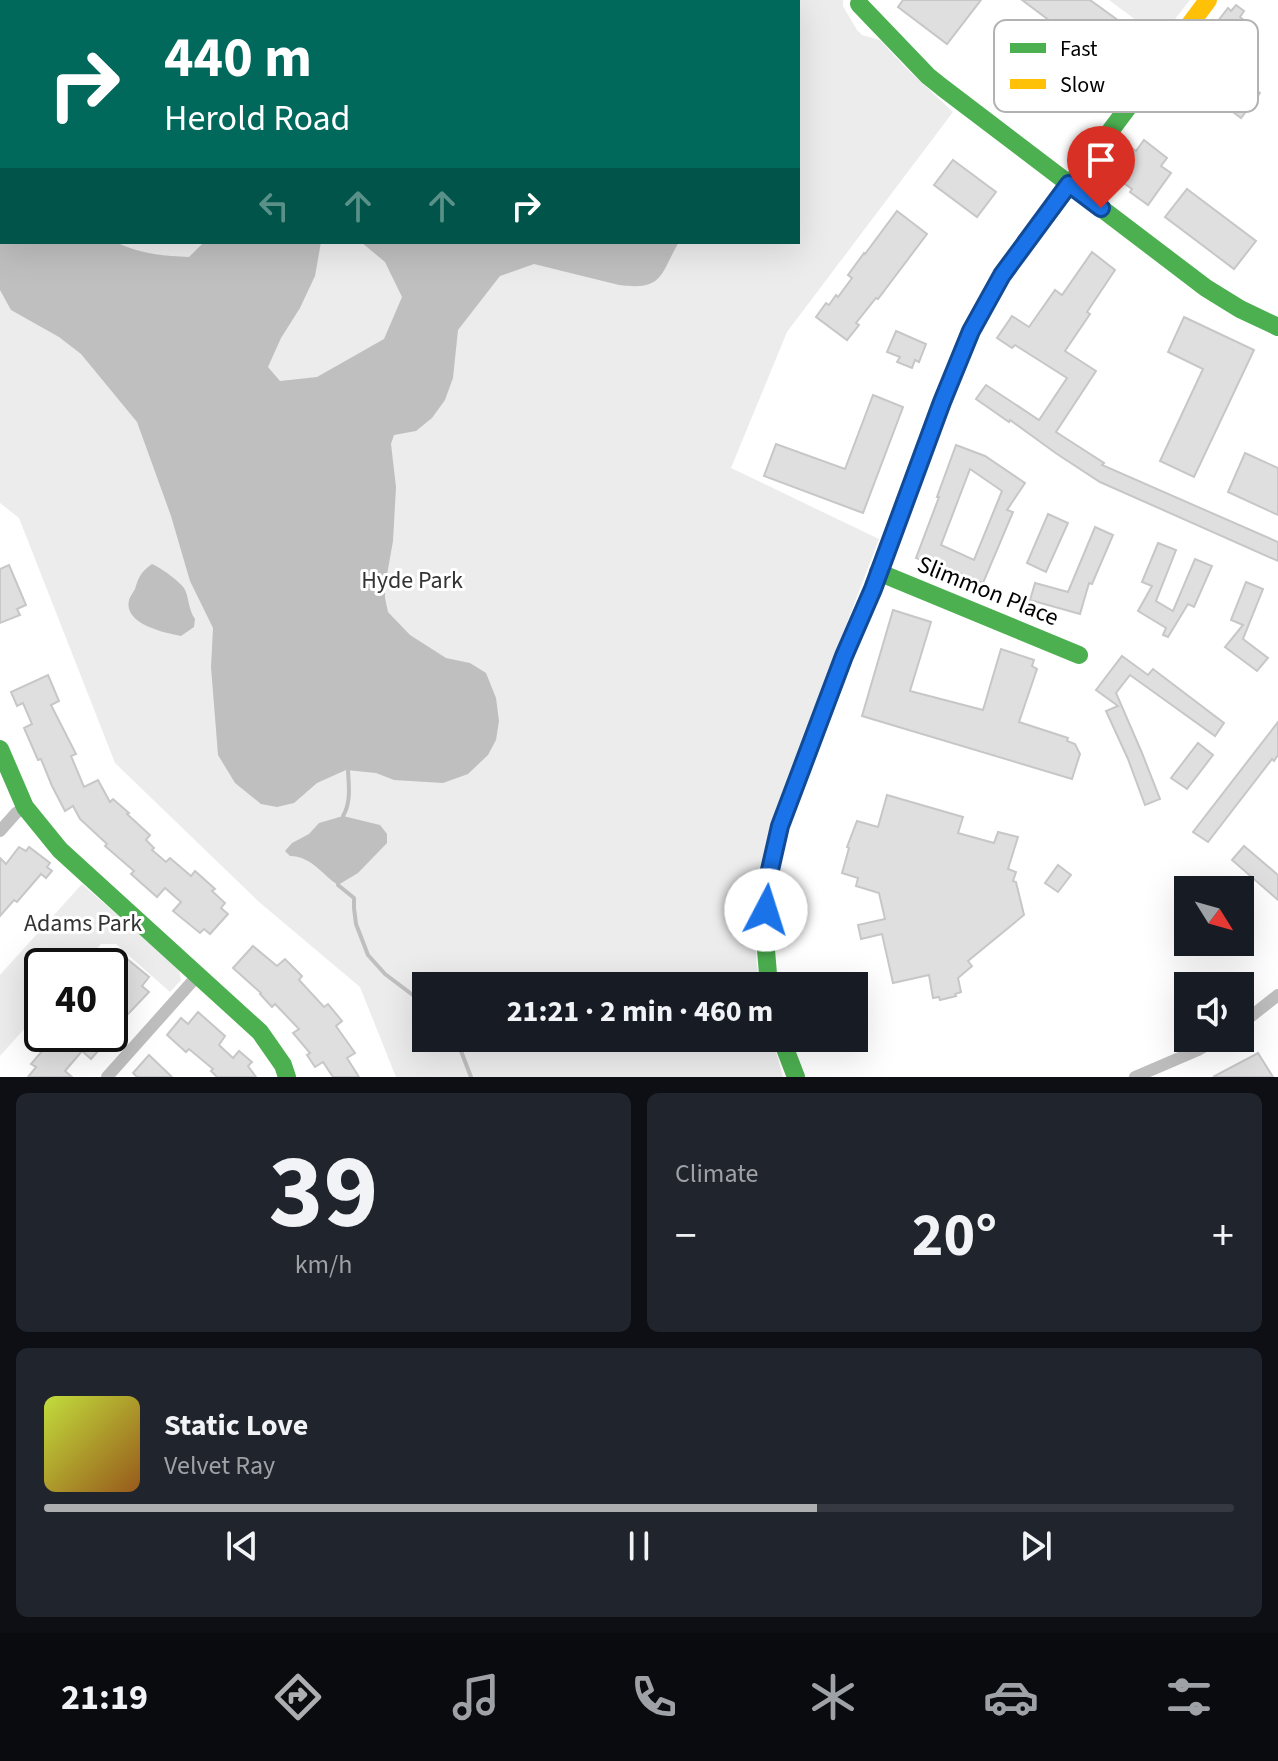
<!DOCTYPE html>
<html lang="en">
<head>
<meta charset="utf-8">
<style>
	body { margin:0; font-family:"Source Sans 3",sans-serif; background:#20242c; color:#f1f3f6; height:100vh; display:flex; flex-direction:column; font-size:30px; white-space:nowrap }
	* { box-sizing:border-box; margin:0 }
	p { font-size:26px; color:#9ea1a6 }
	.icon { flex:none; width:44px; height:44px; fill:none; stroke:currentColor; stroke-width:2; stroke-linecap:round; stroke-linejoin:round }
	.map { position:relative; height:1077px; overflow:hidden }
	.drawer { display:flex; flex-direction:column; gap:16px; padding:16px; background:#0d0f14; flex:1 }
	.drawer>* { flex:none }
	.top-card { position:absolute; left:0px; top:0px; width:800px; height:244px; box-shadow:0 8px 32px #0002; background:#00695c; color:#fff; overflow:hidden }
	.needle { width:52px; rotate:127deg }
	.buttons { position:absolute; left:1174px; top:876px; display:grid; gap:16px }
	.buttons a { display:grid; place-items:center; width:80px; height:80px; border-radius:0px; background:#171b24; box-shadow:0 8px 32px #0002; font-size:40px }
	.speed { position:absolute; left:24px; top:948px; display:flex; gap:16px; font-size:40px; font-weight:700; text-align:center }
	.speed>* { display:grid; place-content:center; width:104px; height:104px; border-radius:50%; background:#171b24; box-shadow:0 8px 32px #0002; line-height:1 }
	.speed .limit { border:4px solid #111; border-radius:12px; background:#fff; color:#111 }
	.pin { position:absolute; display:grid; place-items:center; width:68px; height:68px; color:#fff; margin:-82px -34px; border-radius:50% 50% 50% 0; rotate:-45deg; box-shadow:0 0 8px #0007 }
	.pin .icon { rotate:45deg }
	.me { position:absolute; width:88px; margin:-44px; rotate:5deg; stroke-linejoin:round; filter:drop-shadow(0 0 6px #0008) }
	.turn { display:flex; align-items:center; gap:28px; height:168px; padding:0 32px; font-size:36px }
	.turn .icon { width:104px; height:104px; stroke-width:2.5 }
	.turn b { display:block; font-size:56px; line-height:68px }
	.lanes { display:flex; align-items:center; height:76px; padding:0 32px; background:#0003; justify-content:center; gap:40px; direction:ltr }
	.lanes .off { opacity:.35 }
	.big { font-size:60px; font-weight:700; line-height:1.1 }
	.drawer .widget { flex:1; display:flex; flex-direction:column; justify-content:center; gap:12px; min-width:0; padding:0 28px; border-radius:12px; background:#20242c }
	.drawer .dial { align-items:center; gap:0 }
	.dial b { font-size:104px; line-height:1 }
	.song { display:flex; align-items:center; gap:24px }
	.cover { width:96px; height:96px; border-radius:12px; background:linear-gradient(135deg,hsl(70 70% 55%),hsl(30 70% 35%)) }
	.played { height:8px; border-radius:4px; background:linear-gradient(90deg,#adaeaf 65%,#363941 65%) }
	.keys { display:flex; justify-content:space-around; direction:ltr }
	.heat { display:flex; justify-content:space-between; align-items:center; font-size:44px; direction:ltr }
	.drawer .tiles { flex:1; display:grid; gap:16px; grid-template-columns:1fr 1fr }
	.widget:last-child { grid-column:span 2 }
	.trip { position:absolute; left:412px; top:972px; width:456px; height:80px; border-radius:0px; background:#171b24; box-shadow:0 8px 32px #0002; font-weight:700; line-height:80px; text-align:center }
	.menu { display:flex; height:128px; justify-content:space-around; align-items:center; background:#090b0e; color:#9ea1a6 }
	.menu .icon { width:56px; height:56px }
	.menu .selected { color:#adaeaf }
	.menu b { font-size:36px; color:#f1f3f6 }
	.map>svg:first-child { display:block }
	.green { fill:#ececec; fill-rule:evenodd }
	.water { fill:#bfbfbf }
	.lines { fill:none; stroke-linecap:round; stroke-linejoin:round }
	.stream { stroke:#bfbfbf; stroke-width:4 }
	.building { fill:#dfdfdf; stroke:#c7c7c7; stroke-width:2; fill-rule:evenodd }
	.street { stroke:#bebebe; stroke-width:12 }
	.fast { stroke:#4caf50; stroke-width:18 }
	.slow { stroke:#ffc107; stroke-width:18 }
	.route-casing { stroke:#114b97; stroke-width:20 }
	.route { stroke:#1a73e8; stroke-width:14 }
	.labels { text-anchor:middle; dominant-baseline:central; stroke-width:6; stroke-linejoin:round; paint-order:stroke }
	.park-label { font-size:24px; fill:#333; stroke:#fff }
	.street-label { font-size:24px; fill:#000; stroke:#fff }
	.key { fill:#fff; stroke:#b2b2b2; stroke-width:2 }
	.key-label { font-size:22px; fill:#000 }
</style>
</head>
<body>
<div class="map">
<svg width="1278" height="1077" viewBox="0 0 1278 1077">
	<rect width="100%" height="100%" fill="#fff"/>
	<g class="green">
		<path d="M0 0H843V6L857 30 862 35 880 40 906 68 953 112 787 332 731 468 879 539 772 819C759 873 749 930 760 986H426V1038H772L783 1077H396L360 987 259 902 115 763 19 518 0 503ZM2 2H798V242H2Z"/>
		<polygon points="1109,0 1190,0 1160,38"/>
		<polygon points="82,884 179,969 181,980 170,992 116,944 101,944 81,966 42,966 42,1009 0,1056 0,975"/>
	</g>
	<g class="water">
		<polygon points="348,0 513,0 510,2 344,2"/>
		<path d="M2 189V242H116C139 254 164 256 189 257L204 242H321L315 276 300 308 281 338 268 367 280 381 317 377 384 339 402 297 385 262 361 242H679C660 274 664 291 619 285L534 264 500 276 458 330 453 378 445 400 432 418 416 431 394 435 391 444 396 487 393 541 385 586V598L388 612 410 635 446 658 470 663 486 673 496 698 499 721 496 740 488 755 468 774 443 783 394 780 376 773 346 770 317 783 294 803 277 807 261 804 235 783 218 755 211 667 213 628 190 581 171 516 137 422 81 354 59 337 11 310 0 290V192Z"/>
		<path d="M152 564C161 568 178 580 184 588 189 596 188 609 195 619L194 627 181 636C165 633 123 624 129 600 130 596 133 593 135 589 139 576 141 572 152 564Z"/>
		<path d="M343 816 380 825 387 834V843L358 873 338 885C321 874 313 857 290 856L285 851 292 843 309 834 319 823Z"/>
	</g>
	<g class="lines">
		<g class="stream">
			<path d="M343 816C351 803 349 786 348 771"/>
			<polyline points="338,885 354,898 354,908 356,924 368,955 385,974 426,1005"/>
			<polyline points="456,1038 471,1077"/>
		</g>
	</g>
	<g class="building">
		<polygon points="903,0 981,0 947,44 898,7"/>
		<polygon points="1022,0 1090,0 1126,26 1101,59"/>
		<polygon points="1236,5 1244,11 1240,17 1254,28 1226,64 1200,44 1228,8 1231,11"/>
		<polygon points="1240,78 1260,93 1241,118 1221,103"/>
		<polygon points="1144,140 1167,158 1161,166 1171,173 1148,205 1130,192 1132,189 1114,176 1127,158 1121,153 1127,145 1136,151"/>
		<polygon points="953,160 996,192 977,217 934,185"/>
		<polygon points="1187,189 1256,241 1234,269 1165,217"/>
		<polygon points="897,211 927,234 878,299 876,298 856,323 859,325 847,340 816,317 826,303 829,305 836,295 838,297 852,278 848,275 864,253 865,254"/>
		<polygon points="1092,252 1115,270 1087,312 1090,314 1065,351 1096,371 1056,432 1104,463 1102,465 1278,542 1278,561 1100,482 1057,454 1010,420 1009,422 976,399 986,385 1039,420 1067,378 1015,345 1012,348 997,338 1012,316 1029,327 1055,290 1062,295"/>
		<polygon points="1184,317 1254,350 1194,477 1160,461 1203,369 1168,352"/>
		<polygon points="896,331 926,344 919,362 915,360 912,368 897,362 900,357 887,352"/>
		<polygon points="873,395 903,407 863,513 764,476 776,444 845,469"/>
		<path d="M956 445 985 456 1025 483 1007 510 1013 512 983 583 934 562 933 565 916 558 939 497H937ZM970 469 1002 491 974 560 941 545Z"/>
		<polygon points="1245,453 1278,468 1278,515 1228,492"/>
		<polygon points="1048,514 1068,523 1046,572 1027,563"/>
		<polygon points="1095,527 1113,535 1092,584 1089,583 1080,614 1030,600 1035,583 1068,592"/>
		<polygon points="1158,543 1176,550 1156,601 1173,611 1195,559 1212,566 1194,607 1188,604 1168,637 1163,635 1166,628 1138,611 1152,586 1142,582"/>
		<polygon points="9,565 26,605 17,609 20,615 0,623 0,569"/>
		<polygon points="1246,582 1263,589 1243,639 1268,658 1257,671 1225,647 1243,625 1231,620"/>
		<polygon points="893,610 931,622 910,691 983,710 1001,649 1034,660 1032,666 1037,669 1019,722 1068,738 1067,741 1075,744 1080,754 1072,779 862,716"/>
		<polygon points="1122,656 1148,675 1153,669 1224,723 1215,736 1130,675 1116,693 1142,753 1160,799 1145,805 1128,759 1106,711 1118,706 1096,690"/>
		<polygon points="48,675 59,701 51,705 76,754 71,756 84,787 98,780 110,802 113,799 129,813 127,814 150,835 146,840 154,848 152,850 166,862 170,858 191,876 195,871 215,889 212,891 225,903 221,908 228,914 210,934 204,929 200,933 173,911 181,902 165,888 157,897 131,874 134,871 105,846 107,844 80,819 73,806 65,811 52,786 41,759 38,760 24,728 32,724 23,703 17,706 11,692"/>
		<polygon points="1278,722 1278,755 1274,761 1272,759 1208,842 1193,832"/>
		<polygon points="1198,743 1213,755 1187,789 1171,778"/>
		<polygon points="887,795 963,817 958,833 994,843 998,832 1018,837 1008,869 1016,872 1013,881 1016,882 1024,915 968,961 972,966 958,978 961,992 955,994 956,996 940,1000 939,997 933,998 929,975 893,983 882,934 861,939 858,925 885,919 879,893 856,886 858,878 842,873 849,848 847,847 857,821 878,827"/>
		<polygon points="1244,846 1278,875 1278,900 1232,860"/>
		<polygon points="19,847 26,851 29,847 50,863 47,867 52,871 46,878 41,874 17,902 14,900 0,916 0,858 6,864"/>
		<polygon points="1058,865 1071,875 1058,892 1045,883"/>
		<polygon points="253,946 277,966 285,959 302,976 299,980 324,1007 328,1004 342,1021 336,1026 355,1053 347,1058 359,1077 333,1077 323,1062 315,1067 307,1055 310,1053 293,1033 299,1029 275,1004 272,1007 260,994 261,993 233,968"/>
		<polygon points="126,958 149,977 142,986 149,992 127,1015 118,1007 110,1017 110,977"/>
		<polygon points="198,1012 225,1036 219,1045 233,1058 239,1051 252,1062 248,1066 256,1077 217,1077 211,1071 213,1069 189,1049 186,1052 167,1035 181,1018 188,1024"/>
		<polygon points="67,1034 79,1034 86,1040 91,1034 113,1034 91,1059 82,1051 65,1071 72,1077 28,1077 36,1067 31,1064 49,1043 55,1048"/>
		<polygon points="1258,1053 1273,1077 1213,1077"/>
		<polygon points="149,1055 172,1077 137,1077 133,1073"/>
	</g>
	<g class="lines">
		<g class="street">
			<polyline points="0,831 16,813 25,807"/>
			<polyline points="1240,1025 1278,995"/>
			<polyline points="107,1077 198,975"/>
			<polyline points="1135,1077 1198,1050 1218,1038"/>
		</g>
		<g class="fast">
			<polyline points="859,4 928,76 943,88 1206,288 1240,309 1278,327"/>
			<polyline points="878,572 1079,655"/>
			<polyline points="0,749 25,807 60,850 260,1032 283,1065 287,1077"/>
			<polyline points="769,986 765,938 767,883 780,826 844,656 873,589 942,402 971,331 1002,275 1135,98"/>
			<polyline points="781,1038 796,1077"/>
		</g>
		<polyline class="slow" points="1135,98 1208,0"/>
	</g>
	<g class="lines">
		<g class="route-casing">
			<polyline id="route" points="766,910 767,883 780,826 844,656 873,589 942,402 971,331 1002,275 1069,184 1101,208"/>
		</g>
		<use href="#route" class="route"/>
	</g>
	<g class="labels">
		<g class="park-label">
			<text x="412" y="580">Hyde Park</text>
			<text x="83" y="923">Adams Park</text>
		</g>
		<g class="street-label">
			<text transform="translate(988 591) rotate(22)">Slimmon Place</text>
		</g>
	</g>
	<rect x="994" y="20" width="264" height="92" rx="12" class="key"/>
	<rect x="1010" y="43" width="36" height="10" fill="#4caf50"/>
	<rect x="1010" y="79" width="36" height="10" fill="#ffc107"/>
	<g class="key-label">
		<text x="1060" y="56">Fast</text>
		<text x="1060" y="92">Slow</text>
	</g>
</svg>
<div class="buttons">
<a><svg class="needle" viewBox="-14 -14 28 28"><path d="M0-13l5 13h-10z" fill="#e53935"/><path d="M0 13l5-13h-10z" fill="#9ea1a6"/></svg></a>
<a><svg class="icon" aria-label="sound" viewBox="0 0 24 24"><path d="M4 9h4l5-4v14l-5-4H4zM17 9q2 3 0 6"/></svg></a>
</div>
<div class="speed"><div class="limit">40</div></div>
<div class="pin" style="left:1101px;top:208px;background:#d93025"><svg class="icon" aria-label="arrive" viewBox="0 0 24 24"><path d="M6 21V4h12l-3 4 3 4H6"/></svg></div>
<svg class="me" style="left:766px;top:910px" viewBox="-20 -20 40 40"><circle r="19" fill="#fff"/><path d="M0-13L10 11 0 6-10 11z" fill="#1a73e8"/></svg>
<div class="trip">21:21 · 2 min · 460 m</div>
<div class="top-card">
<div class="turn"><svg class="icon" aria-label="right" viewBox="0 0 24 24"><path d="M7 20v-9h11M14 6l5 5-5 5"/></svg><div><b>440 m</b>Herold Road</div></div>
<div class="lanes"><svg class="icon off" aria-label="left" viewBox="0 0 24 24"><path d="M17 20v-9H6M10 6l-5 5 5 5"/></svg><svg class="icon off" aria-label="ahead" viewBox="0 0 24 24"><path d="M12 20V5M6 11l6-6 6 6"/></svg><svg class="icon off" aria-label="ahead" viewBox="0 0 24 24"><path d="M12 20V5M6 11l6-6 6 6"/></svg><svg class="icon" aria-label="right" viewBox="0 0 24 24"><path d="M7 20v-9h11M14 6l5 5-5 5"/></svg></div>
</div>
</div>
<section class="drawer">
<div class="tiles">
<div class="widget dial"><b>39</b><p>km/h</p></div>
<div class="widget"><p>Climate</p>
<div class="heat"><a>−</a><b class="big">20°</b><a>+</a></div>
</div>
<div class="widget">
<div class="song"><i class="cover"></i><div><b>Static Love</b><p>Velvet Ray</p></div></div>
<div class="played"></div>
<div class="keys"><svg class="icon" aria-label="previous" viewBox="0 0 24 24"><path d="M18 5L8 12l10 7zM5 5v14"/></svg><svg class="icon" aria-label="pause" viewBox="0 0 24 24"><path d="M8 5v14M16 5v14"/></svg><svg class="icon" aria-label="next" viewBox="0 0 24 24"><path d="M6 5l10 7-10 7zM19 5v14"/></svg></div>
</div>
</div>
</section>
<nav class="menu">
<b>21:19</b>
<svg class="icon selected" aria-label="directions" viewBox="0 0 24 24"><path d="M12 3l9 9-9 9-9-9zM9 14v-3h6M13 9l2 2-2 2"/></svg>
<svg class="icon" aria-label="music" viewBox="0 0 24 24"><path d="M9 18V5l10-2v13"/><circle cx="6" cy="18" r="3"/><circle cx="16" cy="16" r="3"/></svg>
<svg class="icon" aria-label="phone" viewBox="0 0 24 24"><path d="M5 4h4l2 5-3 2q2 4 5 5l2-3 5 2v4C11 20 4 13 5 4z"/></svg>
<svg class="icon" aria-label="climate" viewBox="0 0 24 24"><path d="M12 3v18M4 7l16 10M4 17L20 7"/></svg>
<svg class="icon" aria-label="car" viewBox="0 0 24 24"><path d="M5 17H2v-5l4-1 3-4h7l3 4 3 1v5h-3M9 17h6M6 11h13"/><circle cx="7" cy="17" r="2"/><circle cx="17" cy="17" r="2"/></svg>
<svg class="icon" aria-label="filters" viewBox="0 0 24 24"><path d="M4 7h16M4 17h16"/><circle cx="9" cy="7" r="2"/><circle cx="15" cy="17" r="2"/></svg>
</nav>
</body>
</html>
